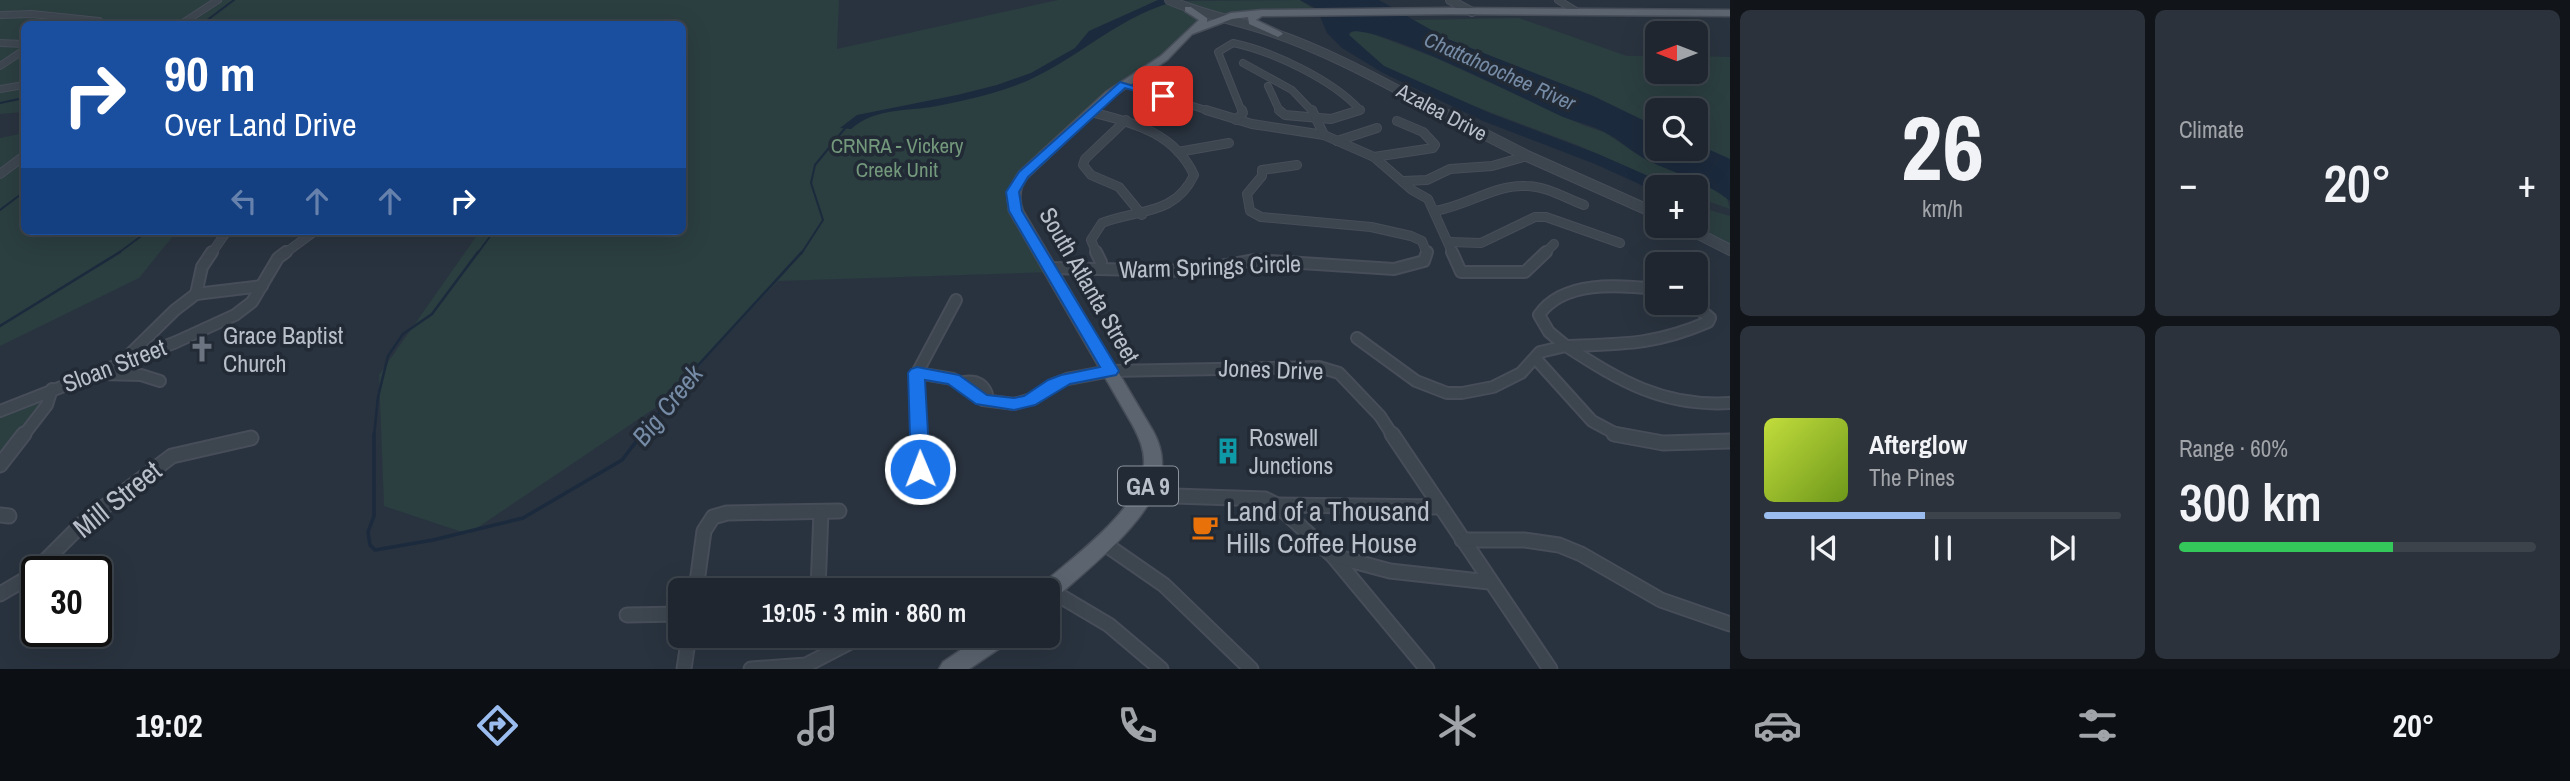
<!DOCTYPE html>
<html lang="en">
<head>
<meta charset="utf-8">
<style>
	body { margin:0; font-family:"Archivo Narrow",sans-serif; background:#2c323b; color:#f1f3f6; height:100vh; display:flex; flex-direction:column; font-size:26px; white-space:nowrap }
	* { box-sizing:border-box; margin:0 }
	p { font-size:23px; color:#a1a5aa }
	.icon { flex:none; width:38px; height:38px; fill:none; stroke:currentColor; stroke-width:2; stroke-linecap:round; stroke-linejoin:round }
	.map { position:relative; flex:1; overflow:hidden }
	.drawer { display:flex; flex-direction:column; gap:10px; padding:10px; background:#11151a; width:840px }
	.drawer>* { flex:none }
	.banner { position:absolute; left:21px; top:21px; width:665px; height:214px; border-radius:10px; box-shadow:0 7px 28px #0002,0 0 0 2px #3c434b; background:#1a4fa0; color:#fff; overflow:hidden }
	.needle { width:46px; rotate:270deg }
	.controls { position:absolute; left:1645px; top:21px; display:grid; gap:14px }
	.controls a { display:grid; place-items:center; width:63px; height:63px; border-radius:10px; background:#1f262f; box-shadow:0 7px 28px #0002,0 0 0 2px #3c434b; font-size:35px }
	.speed { position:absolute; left:21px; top:556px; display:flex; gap:14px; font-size:35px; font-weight:700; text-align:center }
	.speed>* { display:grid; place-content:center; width:91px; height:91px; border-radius:50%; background:#1f262f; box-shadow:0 7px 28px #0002,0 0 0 2px #3c434b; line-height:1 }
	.speed .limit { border:4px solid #111; border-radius:10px; background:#fff; color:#111 }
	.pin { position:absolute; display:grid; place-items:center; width:60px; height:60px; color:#fff; margin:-30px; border-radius:14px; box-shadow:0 4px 10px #0006 }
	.me { position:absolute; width:77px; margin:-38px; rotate:359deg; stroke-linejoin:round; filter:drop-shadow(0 0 5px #0008) }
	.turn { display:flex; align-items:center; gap:24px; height:147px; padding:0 28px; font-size:32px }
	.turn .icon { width:91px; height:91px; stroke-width:2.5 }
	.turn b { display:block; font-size:49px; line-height:60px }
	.lanes { display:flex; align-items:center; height:66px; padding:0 28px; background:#0003; justify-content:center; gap:35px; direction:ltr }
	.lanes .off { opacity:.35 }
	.big { font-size:52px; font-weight:600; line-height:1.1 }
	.drawer .tile { flex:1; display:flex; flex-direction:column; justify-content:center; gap:10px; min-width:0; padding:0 24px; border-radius:10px; background:#2c323b }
	.drawer .dial { align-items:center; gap:0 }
	.dial b { font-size:91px; line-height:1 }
	.song { display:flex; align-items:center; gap:21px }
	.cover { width:84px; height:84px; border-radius:10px; background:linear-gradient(135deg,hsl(70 70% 55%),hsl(80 70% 35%)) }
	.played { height:7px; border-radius:4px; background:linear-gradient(90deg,#9abcef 45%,#3c434b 45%) }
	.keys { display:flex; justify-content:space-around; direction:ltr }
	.heat { display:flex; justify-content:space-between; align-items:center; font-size:38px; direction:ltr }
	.charge { height:10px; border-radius:5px; background:linear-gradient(90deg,#34c759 60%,#3c434b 0) }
	.drawer .tiles { flex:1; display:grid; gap:10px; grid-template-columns:repeat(2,1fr) }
	.trip { position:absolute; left:668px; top:578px; width:392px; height:70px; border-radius:10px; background:#1f262f; box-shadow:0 7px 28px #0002,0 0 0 2px #3c434b; font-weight:600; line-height:70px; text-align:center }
	.menu { display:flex; height:112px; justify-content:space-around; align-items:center; background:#0c0f13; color:#a1a5aa }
	.menu .icon { width:49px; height:49px }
	.menu .on { color:#9abcef }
	.menu b { font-size:32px; color:#f1f3f6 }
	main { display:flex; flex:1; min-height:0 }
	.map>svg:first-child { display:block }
	.green { fill:#2b3e40 }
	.water { fill:#1c2a3d }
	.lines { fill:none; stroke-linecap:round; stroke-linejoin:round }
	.stream-far2 { stroke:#1c2a3d; stroke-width:2 }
	.stream-far1 { stroke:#1c2a3d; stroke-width:2.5 }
	.stream { stroke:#1c2a3d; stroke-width:3.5 }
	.minor-far3-casing { stroke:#474e59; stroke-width:8 }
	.minor-far2-casing { stroke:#474e59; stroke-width:10 }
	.minor-far1-casing { stroke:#474e59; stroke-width:14 }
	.minor-casing { stroke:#474e59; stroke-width:17 }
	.tertiary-far1-casing { stroke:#474e59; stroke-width:10 }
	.tertiary-casing { stroke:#474e59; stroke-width:12 }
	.primary-casing { stroke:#474e59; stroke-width:3 }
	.minor-far3 { stroke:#3d454f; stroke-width:6 }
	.minor-far2 { stroke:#3d454f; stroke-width:8 }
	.minor-far1 { stroke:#3d454f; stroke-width:10 }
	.minor { stroke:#3d454f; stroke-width:13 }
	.tertiary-far1 { stroke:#3d454f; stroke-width:8 }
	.tertiary { stroke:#3d454f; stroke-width:10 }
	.primary { fill:#5b646f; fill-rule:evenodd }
	.route { fill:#1a73e8; stroke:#114b97; stroke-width:2 }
	.labels { text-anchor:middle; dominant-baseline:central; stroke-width:7; stroke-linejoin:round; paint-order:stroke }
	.far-water-label { font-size:21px; font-style:italic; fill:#768ba5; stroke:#212a35 }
	.far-street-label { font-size:21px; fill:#bac0ca; stroke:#212a35 }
	.far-park-label { font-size:21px; fill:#73987b; stroke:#212a35 }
	.shield { fill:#212a35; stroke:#8c939d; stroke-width:2 }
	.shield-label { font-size:23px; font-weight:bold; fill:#bac0ca }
	.street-label { font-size:24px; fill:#bac0ca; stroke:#212a35 }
	.poi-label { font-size:24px; fill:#bac0ca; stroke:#212a35; text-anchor:start }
	.water-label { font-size:26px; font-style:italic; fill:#768ba5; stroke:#212a35 }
	.near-street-label { font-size:28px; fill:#bac0ca; stroke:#212a35 }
	.near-poi-label { font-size:28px; fill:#bac0ca; stroke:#212a35; text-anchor:start }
</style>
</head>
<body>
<main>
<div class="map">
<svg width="1730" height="669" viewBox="0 0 1730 669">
	<rect width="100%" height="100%" fill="#29333f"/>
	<g class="green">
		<polygon points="0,0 839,0 837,49 1058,0 1166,0 1210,19 1199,25 1031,166 1014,184 1015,204 1053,272 778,281 667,400 468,534 384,506 379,375 480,231 682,231 682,24 24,24 24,112 0,114"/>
		<path d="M1300 0 1317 11C1272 13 1222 23 1181 1Z"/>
		<polygon points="1519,18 1627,56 1657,56 1657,72 1696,72 1696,56 1730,57 1730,159 1696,144 1696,110 1657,110 1657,127 1593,96 1445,38 1413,20"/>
		<polygon points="1354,30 1373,34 1436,58 1585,126 1604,132 1648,161 1700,181 1727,198 1730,209 1696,197 1696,187 1673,187 1577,145 1455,99 1377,63 1349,35"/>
		<polygon points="24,133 24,231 177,231 139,278 0,346 0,138"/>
		<polygon points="1696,206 1730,216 1730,253 1674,226 1696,226"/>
		<polygon points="37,401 42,403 41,407 0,458 0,416"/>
	</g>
	<g class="water">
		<path d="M1158 0H1184C1122 10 1074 65 1014 86 989 95 963 101 937 106 906 112 876 107 851 129L840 128 857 115 957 95 997 85 1031 73 1075 48 1089 31Z"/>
		<path d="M1300 0H1379L1445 38 1593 96 1657 127V149H1696V144L1730 159V201C1706 181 1676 174 1649 161 1632 153 1620 139 1604 132 1591 125 1576 122 1563 117 1530 102 1376 23 1350 32L1349 35 1384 66 1492 114 1598 154 1673 187H1657V192L1595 164 1483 121 1383 73 1342 48 1327 33 1317 9Z"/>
	</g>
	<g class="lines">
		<g class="stream-far2">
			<polyline points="202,24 234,0"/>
			<polyline points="0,103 24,98"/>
			<polyline points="0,210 24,192"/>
			<polyline points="117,254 148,231"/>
			<polyline points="477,254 494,231"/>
			<polyline points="801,254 823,220 811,183 815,165 846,127"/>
		</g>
		<g class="stream-far1">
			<polyline points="0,326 120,252"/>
			<polyline points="374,436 378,397 388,356 403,334 432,314 478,252"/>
			<polyline points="641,436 690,374 802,252"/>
		</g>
		<polyline class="stream" points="374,434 374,516 368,532 370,545 375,550 433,540 523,518 622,460 642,434"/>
		<g class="minor-far3-casing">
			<g id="minor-far3">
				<polyline points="1558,0 1576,11"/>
				<polyline points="0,15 32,14 99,21"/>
				<polyline points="181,24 218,0"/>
				<polyline points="0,43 24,44"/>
				<polyline points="1243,63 1292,90 1313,112"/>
				<polyline points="0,66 24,50"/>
				<polyline points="1123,84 1212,112"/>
				<polyline points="1268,86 1280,112"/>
				<polyline points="0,89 24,85"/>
				<path d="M1242 112 1218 52 1233 43C1272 51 1333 80 1360 110L1355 112"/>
			</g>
		</g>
		<g class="minor-far2-casing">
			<g id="minor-far2">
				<polyline points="1206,110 1252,124 1324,135 1374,157 1412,190 1428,199 1453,254"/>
				<polyline points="1279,110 1285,115 1331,119 1360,110"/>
				<polyline points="1312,110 1324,135"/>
				<path d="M1091 112C1133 123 1174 132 1194 175 1175 216 1137 209 1102 223L1091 240 1097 254"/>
				<polyline points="1126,120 1085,159 1083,165 1091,175 1119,187 1142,215"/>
				<polyline points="1236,120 1243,113 1242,110"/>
				<polyline points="1337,141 1377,128"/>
				<polyline points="1178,152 1229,143"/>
				<polyline points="1374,157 1433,148 1435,145 1423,132 1397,121"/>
				<polyline points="1297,165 1262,170 1262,176 1247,194 1250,211 1261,217 1371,227 1411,236 1422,241 1427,254"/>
				<polyline points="0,174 24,156"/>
				<polyline points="1404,181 1427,180 1450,169 1492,166 1527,156"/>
				<path d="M1434 211C1465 207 1495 184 1526 186 1546 186 1565 198 1584 205"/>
				<polyline points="1450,242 1481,243 1535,217 1546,217 1620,243"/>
				<polyline points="211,254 227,231"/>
				<polyline points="284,254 315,231"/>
				<polyline points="1544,254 1554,244"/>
			</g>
		</g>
		<g class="minor-far1-casing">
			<g id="minor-far1">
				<polyline points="1096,252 1101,262"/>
				<polyline points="1452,252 1461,272 1525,272 1546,252"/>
				<polyline points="1049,268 1193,271 1255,260 1394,269 1424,261 1427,252"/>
				<path d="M1657 289C1619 285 1563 280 1539 315L1549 332 1566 346C1622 344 1655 345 1708 322L1710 318 1692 303"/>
				<polyline points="196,294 202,267 212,252"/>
				<path d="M1357 338 1416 381 1447 393H1462L1493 387 1521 373 1540 352 1566 346C1620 381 1663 407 1730 403"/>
				<polyline points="125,359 175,310 196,294 262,286"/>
				<polyline points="1536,359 1592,421 1620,436"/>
				<polyline points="917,373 953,379 983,400 1014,404 1035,398 1054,384 1067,379 1110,371 1319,367 1339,373 1380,416 1393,436"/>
				<polyline points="101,374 141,375 160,381"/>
				<path d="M959 383C971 380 982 381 987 394L983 400"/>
				<polyline points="0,411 176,342 235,315 252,302 278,258 286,252"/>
				<polyline points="23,436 47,405 52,389"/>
				<polyline points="920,436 917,373 956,300"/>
			</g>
		</g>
		<g class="minor-casing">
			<g id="minor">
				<polyline points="920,434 921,469"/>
				<polyline points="1392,434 1550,669"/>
				<polyline points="1614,434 1663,443 1730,441"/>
				<polyline points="0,465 24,434"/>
				<polyline points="1144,495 1265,499 1277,505 1333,556 1427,669"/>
				<polyline points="1277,505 1441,507"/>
				<polyline points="0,515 9,516"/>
				<polyline points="1462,540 1524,540 1559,545 1581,554 1661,600 1730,624"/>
				<polyline points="1102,542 1164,585 1251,669"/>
				<polyline points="1334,556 1390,571 1489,582"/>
				<polyline points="696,590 704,531 713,517 727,513 839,511"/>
				<polyline points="818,590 821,512"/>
				<polyline points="1050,590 1109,625 1161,669"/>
				<polyline points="0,594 29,577 83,523 172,456 251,438"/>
				<polyline points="627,615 681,614"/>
				<polyline points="684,669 689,635"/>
				<polyline points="751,669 806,665 864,635"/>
			</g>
		</g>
		<g class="tertiary-far1-casing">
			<g id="tertiary-far1">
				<path d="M1169 0C1202 15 1237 20 1271 32 1330 52 1385 83 1440 112"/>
				<polyline points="1450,0 1472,12"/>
			</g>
		</g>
		<g class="tertiary-casing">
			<g id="tertiary">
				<polyline points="1437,110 1527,156 1657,214"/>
				<polyline points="1683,226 1730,250"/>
			</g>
		</g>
		<g class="primary-casing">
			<g id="primary">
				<path d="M1185 7H1191L1207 18V22L1231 13 1262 10 1450 8 1730 10V16L1450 14 1262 16 1256 20 1281 32 1283 34 1278 37 1249 24 1248 17 1232 19 1192 34 1167 60 1114 96 1027 178C1019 188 1018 198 1023 211L1153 431C1160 444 1164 458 1161 473 1153 520 1089 567 1056 598L1048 601V590H1038L1040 586C1072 558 1141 509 1144 465 1145 450 1139 437 1132 424L1009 211 1007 192 1019 172 1106 92 1161 56 1199 20 1185 11Z"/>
				<polygon points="983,635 1012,635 1009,642 969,669 939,669 943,662"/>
			</g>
		</g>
		<use href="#minor-far3" class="minor-far3"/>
		<use href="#minor-far2" class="minor-far2"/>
		<use href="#minor-far1" class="minor-far1"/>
		<use href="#minor" class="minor"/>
		<use href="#tertiary-far1" class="tertiary-far1"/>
		<use href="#tertiary" class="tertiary"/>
		<use href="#primary" class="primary"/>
	</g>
	<polygon class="route" points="1120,82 1168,96 1163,99 1125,88 1028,177 1019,192 1022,211 1119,371 1116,375 1070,384 1035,405 1014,410 976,404 948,384 925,380 930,469 927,474 914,474 911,469 908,373 911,369 917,367 959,375 987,395 1014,398 1024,396 1048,380 1061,375 1100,367 1009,211 1006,192 1019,172"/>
	<defs>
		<g id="church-bare" transform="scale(2.1)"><path d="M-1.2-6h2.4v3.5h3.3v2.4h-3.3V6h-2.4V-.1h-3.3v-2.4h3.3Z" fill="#6b7280" stroke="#212a35" stroke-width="2.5" paint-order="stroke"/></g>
		<g id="building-bare" transform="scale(2.1)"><path d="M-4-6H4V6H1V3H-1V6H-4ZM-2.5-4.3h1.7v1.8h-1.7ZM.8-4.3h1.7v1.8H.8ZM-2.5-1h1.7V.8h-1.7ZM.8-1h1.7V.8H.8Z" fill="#0f9aa8" stroke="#212a35" stroke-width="2.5" paint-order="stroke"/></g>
		<g id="cafe-bare" transform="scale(2.1)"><path d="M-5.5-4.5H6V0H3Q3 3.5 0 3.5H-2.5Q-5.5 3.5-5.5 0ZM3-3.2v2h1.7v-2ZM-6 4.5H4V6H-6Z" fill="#e8710a" stroke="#212a35" stroke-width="2.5" paint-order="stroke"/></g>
	</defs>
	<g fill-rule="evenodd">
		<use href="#church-bare" x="202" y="349"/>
		<use href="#building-bare" x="1228" y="451"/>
		<use href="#cafe-bare" x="1205" y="527"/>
	</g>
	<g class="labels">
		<g class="far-water-label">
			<text transform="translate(1500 71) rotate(24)">Chattahoochee River</text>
		</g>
		<g class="far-street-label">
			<text transform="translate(1442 112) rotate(28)">Azalea Drive</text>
		</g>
		<g class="far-park-label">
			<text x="897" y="145">CRNRA - Vickery<tspan x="897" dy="24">Creek Unit</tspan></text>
		</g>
		<rect class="shield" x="1118" y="466.5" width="60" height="39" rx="5"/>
		<g class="shield-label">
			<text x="1148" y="486">GA 9</text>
		</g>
		<g class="street-label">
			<text transform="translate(1210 266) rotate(-2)">Warm Springs Circle</text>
			<text transform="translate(1090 285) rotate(60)">South Atlanta Street</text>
			<text transform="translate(114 365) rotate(-21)">Sloan Street</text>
			<text transform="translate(1271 369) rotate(2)">Jones Drive</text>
		</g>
		<g class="poi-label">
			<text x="223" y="335">Grace Baptist<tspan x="223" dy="28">Church</tspan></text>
			<text x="1249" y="437">Roswell<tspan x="1249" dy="28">Junctions</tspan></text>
		</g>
		<g class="water-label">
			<text transform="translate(667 405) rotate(-51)">Big Creek</text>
		</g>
		<g class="near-street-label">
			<text transform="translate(117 499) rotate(-39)">Mill Street</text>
		</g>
		<g class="near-poi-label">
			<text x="1226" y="511">Land of a Thousand<tspan x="1226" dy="32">Hills Coffee House</tspan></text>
		</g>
	</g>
</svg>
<div class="controls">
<a><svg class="needle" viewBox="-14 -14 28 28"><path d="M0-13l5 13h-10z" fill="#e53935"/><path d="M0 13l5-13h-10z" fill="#a1a5aa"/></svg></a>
<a><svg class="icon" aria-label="search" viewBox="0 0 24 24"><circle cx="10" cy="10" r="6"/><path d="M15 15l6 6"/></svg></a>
<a>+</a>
<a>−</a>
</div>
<div class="speed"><div class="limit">30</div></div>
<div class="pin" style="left:1163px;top:96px;background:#d93025"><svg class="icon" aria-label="arrive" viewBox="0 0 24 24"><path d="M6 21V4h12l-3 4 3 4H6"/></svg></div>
<svg class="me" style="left:920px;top:469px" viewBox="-20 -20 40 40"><circle r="17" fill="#1a73e8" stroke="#fff" stroke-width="3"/><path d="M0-11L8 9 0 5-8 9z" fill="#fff"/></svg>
<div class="trip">19:05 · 3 min · 860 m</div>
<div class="banner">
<div class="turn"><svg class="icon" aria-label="right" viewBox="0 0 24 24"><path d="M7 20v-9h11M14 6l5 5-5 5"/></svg><div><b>90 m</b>Over Land Drive</div></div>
<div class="lanes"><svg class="icon off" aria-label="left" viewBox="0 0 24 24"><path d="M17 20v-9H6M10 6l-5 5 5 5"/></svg><svg class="icon off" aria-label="ahead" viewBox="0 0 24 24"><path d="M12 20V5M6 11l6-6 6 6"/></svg><svg class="icon off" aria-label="ahead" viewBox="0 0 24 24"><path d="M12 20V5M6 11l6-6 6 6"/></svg><svg class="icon" aria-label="right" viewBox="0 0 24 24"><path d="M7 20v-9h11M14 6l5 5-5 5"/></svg></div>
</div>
</div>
<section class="drawer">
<div class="tiles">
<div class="tile dial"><b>26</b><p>km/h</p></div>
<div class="tile"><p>Climate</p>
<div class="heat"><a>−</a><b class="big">20°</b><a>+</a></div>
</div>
<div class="tile">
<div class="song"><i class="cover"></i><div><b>Afterglow</b><p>The Pines</p></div></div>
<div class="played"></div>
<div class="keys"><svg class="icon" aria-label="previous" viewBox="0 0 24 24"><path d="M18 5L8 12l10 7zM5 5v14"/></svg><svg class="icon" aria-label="pause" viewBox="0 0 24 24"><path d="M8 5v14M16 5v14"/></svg><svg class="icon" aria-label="next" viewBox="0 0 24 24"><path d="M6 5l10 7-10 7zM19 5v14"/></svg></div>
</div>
<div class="tile"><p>Range · 60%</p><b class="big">300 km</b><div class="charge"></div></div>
</div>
</section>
</main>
<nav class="menu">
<b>19:02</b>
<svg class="icon on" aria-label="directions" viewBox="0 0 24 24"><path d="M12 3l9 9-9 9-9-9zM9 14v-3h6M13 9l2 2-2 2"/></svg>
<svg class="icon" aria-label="music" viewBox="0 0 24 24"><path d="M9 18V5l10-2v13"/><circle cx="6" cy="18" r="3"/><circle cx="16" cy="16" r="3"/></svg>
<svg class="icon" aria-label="phone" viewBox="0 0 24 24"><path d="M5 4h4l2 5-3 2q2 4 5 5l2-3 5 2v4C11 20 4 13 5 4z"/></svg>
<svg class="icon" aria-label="climate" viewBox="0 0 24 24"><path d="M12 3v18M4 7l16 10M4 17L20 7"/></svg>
<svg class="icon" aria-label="car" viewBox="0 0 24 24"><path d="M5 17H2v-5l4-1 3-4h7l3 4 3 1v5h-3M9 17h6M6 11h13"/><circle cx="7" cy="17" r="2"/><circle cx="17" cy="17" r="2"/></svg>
<svg class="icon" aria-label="filters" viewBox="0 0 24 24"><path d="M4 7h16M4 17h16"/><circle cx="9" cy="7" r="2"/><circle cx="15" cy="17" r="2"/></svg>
<b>20°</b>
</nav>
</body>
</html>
